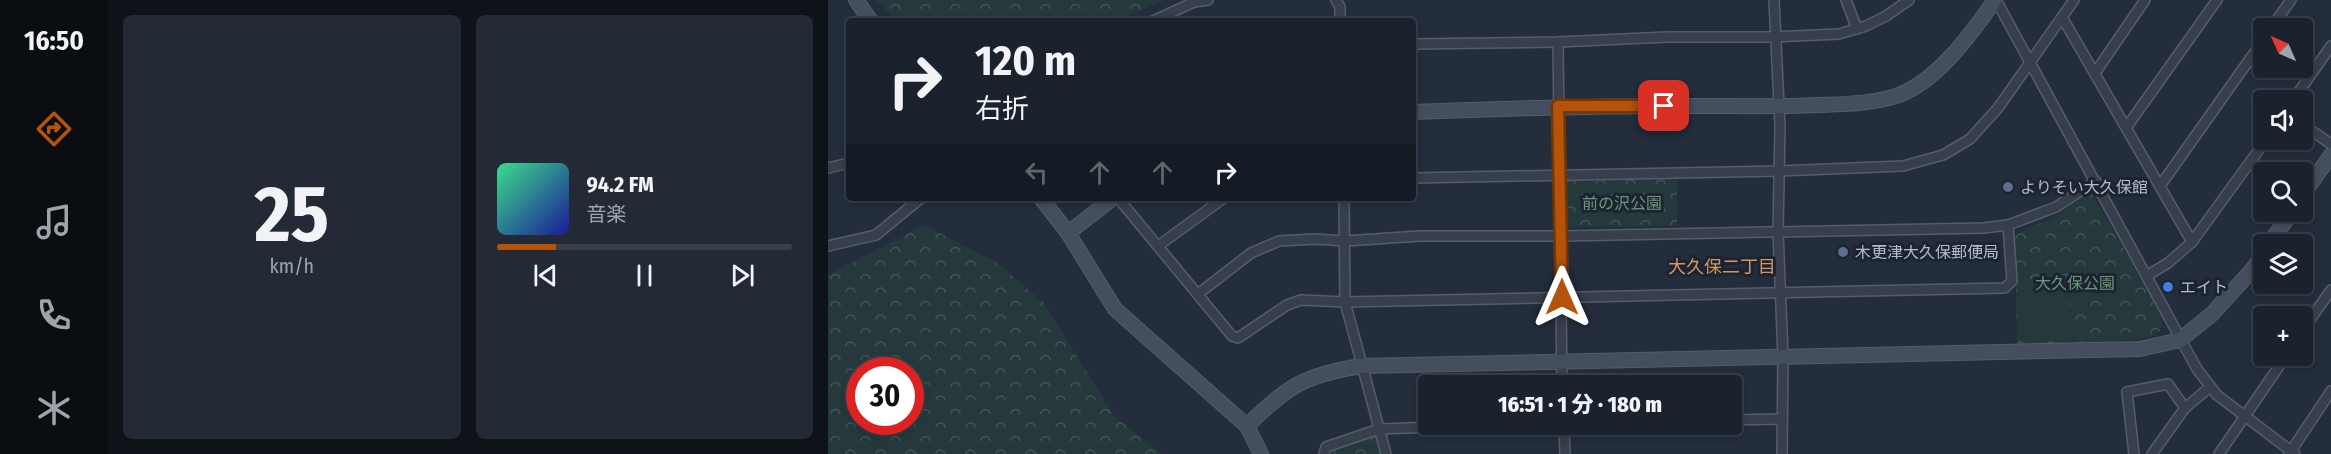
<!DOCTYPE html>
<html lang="ja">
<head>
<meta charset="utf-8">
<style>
	body { margin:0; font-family:"Fira Sans Condensed","Noto Sans JP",sans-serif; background:#232a35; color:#f1f3f6; height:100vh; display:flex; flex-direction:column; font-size:22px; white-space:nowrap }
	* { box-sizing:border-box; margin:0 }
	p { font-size:20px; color:#9fa4aa }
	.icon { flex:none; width:33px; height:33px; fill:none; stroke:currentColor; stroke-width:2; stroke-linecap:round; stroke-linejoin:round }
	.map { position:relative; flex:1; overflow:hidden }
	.drawer { display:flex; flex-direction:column; gap:15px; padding:15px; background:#0e1319; width:720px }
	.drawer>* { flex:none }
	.top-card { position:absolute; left:18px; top:18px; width:570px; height:183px; border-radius:6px; box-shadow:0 3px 9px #0003,0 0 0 2px #383f49; background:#1a222d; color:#f1f3f6; overflow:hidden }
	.needle { width:39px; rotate:315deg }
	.buttons { position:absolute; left:1425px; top:18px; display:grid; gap:12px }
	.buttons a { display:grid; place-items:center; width:60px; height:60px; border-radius:6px; background:#1a222d; box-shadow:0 3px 9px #0003,0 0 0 2px #383f49; font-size:30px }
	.speed { position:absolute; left:18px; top:357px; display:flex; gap:12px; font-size:30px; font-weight:700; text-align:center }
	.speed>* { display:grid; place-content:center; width:78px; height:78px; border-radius:50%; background:#1a222d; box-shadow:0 3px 9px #0003,0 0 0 2px #383f49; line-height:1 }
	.speed .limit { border:9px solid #d22; background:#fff; color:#111 }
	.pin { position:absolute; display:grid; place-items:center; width:51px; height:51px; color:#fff; margin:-26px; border-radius:12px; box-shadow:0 3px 9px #0006 }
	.me { position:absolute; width:66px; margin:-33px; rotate:0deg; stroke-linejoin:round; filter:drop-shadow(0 0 4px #0008) }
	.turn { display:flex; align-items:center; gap:21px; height:126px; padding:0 30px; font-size:27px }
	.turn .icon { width:78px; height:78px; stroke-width:2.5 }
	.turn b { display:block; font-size:42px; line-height:51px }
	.lanes { display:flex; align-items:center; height:57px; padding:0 30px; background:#0003; justify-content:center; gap:30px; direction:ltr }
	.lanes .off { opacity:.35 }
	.drawer .widget { flex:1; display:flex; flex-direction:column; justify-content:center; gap:9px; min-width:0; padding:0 21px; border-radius:9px; background:#232a35 }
	.drawer .dial { align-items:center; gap:0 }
	.dial b { font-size:78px; line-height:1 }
	.song { display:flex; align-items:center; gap:18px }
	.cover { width:72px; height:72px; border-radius:9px; background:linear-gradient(135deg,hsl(150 70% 55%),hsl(240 70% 35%)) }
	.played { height:6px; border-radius:3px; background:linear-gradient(90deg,#b45309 20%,#383f49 20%) }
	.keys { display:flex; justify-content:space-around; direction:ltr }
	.drawer .tiles { flex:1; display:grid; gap:15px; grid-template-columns:repeat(2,1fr) }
	.trip { position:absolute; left:590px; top:375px; width:324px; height:60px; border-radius:6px; background:#1a222d; box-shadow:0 3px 9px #0003,0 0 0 2px #383f49; font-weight:800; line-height:60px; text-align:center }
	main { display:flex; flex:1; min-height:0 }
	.menu { display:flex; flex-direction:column; width:108px; justify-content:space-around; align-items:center; background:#0a0e12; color:#9fa4aa }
	.menu .icon { width:42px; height:42px }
	.menu .active { color:#b45309 }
	.menu b { font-size:27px; color:#f1f3f6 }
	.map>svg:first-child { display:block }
	.forest { fill:url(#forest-crowns); fill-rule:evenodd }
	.pitch { fill:#25393d }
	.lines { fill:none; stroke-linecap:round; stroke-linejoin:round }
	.street-casing { stroke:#555d6a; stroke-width:12 }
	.secondary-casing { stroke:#555d6a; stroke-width:16 }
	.street { stroke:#373f4c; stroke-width:9 }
	.secondary { stroke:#454e5f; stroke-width:14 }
	.route-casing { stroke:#753606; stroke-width:15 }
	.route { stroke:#b45309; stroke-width:10 }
	.service-dot { fill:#5c6f8a; stroke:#1c2431; stroke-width:2 }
	.shop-dot { fill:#3f7fe0; stroke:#1c2431; stroke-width:2 }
	.labels { text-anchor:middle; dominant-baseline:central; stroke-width:6; stroke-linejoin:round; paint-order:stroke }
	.poi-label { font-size:16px; fill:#b3bac8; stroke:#1c2431; text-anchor:start }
	.park-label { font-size:16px; fill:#6a9876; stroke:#1c2431 }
	.neighbourhood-label { font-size:18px; fill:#d39762; stroke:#1c2431 }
</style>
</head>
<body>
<main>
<nav class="menu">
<b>16:50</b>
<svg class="icon active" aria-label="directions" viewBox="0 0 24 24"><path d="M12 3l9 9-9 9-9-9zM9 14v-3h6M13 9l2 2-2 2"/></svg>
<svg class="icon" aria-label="music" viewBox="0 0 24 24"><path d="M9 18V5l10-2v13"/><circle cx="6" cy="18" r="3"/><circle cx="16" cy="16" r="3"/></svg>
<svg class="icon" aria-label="phone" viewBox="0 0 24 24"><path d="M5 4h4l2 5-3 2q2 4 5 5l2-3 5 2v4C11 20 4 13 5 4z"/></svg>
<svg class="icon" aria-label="climate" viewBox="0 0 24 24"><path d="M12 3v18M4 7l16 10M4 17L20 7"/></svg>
</nav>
<section class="drawer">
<div class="tiles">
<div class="widget dial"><b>25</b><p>km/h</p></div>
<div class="widget">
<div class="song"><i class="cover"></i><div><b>94.2 FM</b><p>音楽</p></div></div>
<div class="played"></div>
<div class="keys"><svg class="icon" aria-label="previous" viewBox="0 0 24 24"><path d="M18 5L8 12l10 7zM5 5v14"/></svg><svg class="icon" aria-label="pause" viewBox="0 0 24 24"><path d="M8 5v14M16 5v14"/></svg><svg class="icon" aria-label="next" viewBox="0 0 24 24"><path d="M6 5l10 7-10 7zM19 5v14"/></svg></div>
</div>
</div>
</section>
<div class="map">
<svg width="1503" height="454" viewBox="0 0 1503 454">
	<defs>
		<pattern id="forest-crowns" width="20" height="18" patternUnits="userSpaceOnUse" patternTransform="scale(1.5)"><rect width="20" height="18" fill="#25393d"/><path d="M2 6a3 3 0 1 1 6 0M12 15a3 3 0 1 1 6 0" fill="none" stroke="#425458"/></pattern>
	</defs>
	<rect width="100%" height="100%" fill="#232d3c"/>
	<g class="forest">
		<polygon points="48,0 336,0 288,21 69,21"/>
		<polygon points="849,179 849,226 739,227 739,181"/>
		<polygon points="1260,194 1265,195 1334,317 1334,328 1327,336 1317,338 1275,342 1189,344 1187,236 1198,229 1226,217"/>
		<path d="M96 225 168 262 216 303 286 416 334 454H0V275ZM32 370H82V422H32Z"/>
		<polygon points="551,429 559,454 499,454 498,447"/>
	</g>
	<path class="pitch" d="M1209 282C1240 287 1246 305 1245 334L1191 339 1189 287 1198 283Z"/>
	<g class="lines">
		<g class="street-casing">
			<g id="street">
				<polyline points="508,0 512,7 512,21"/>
				<polyline points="946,0 952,126 950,232 955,357 954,454"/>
				<polyline points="1018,0 1029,29"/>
				<polyline points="1168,0 1369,369 1389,395 1467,454"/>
				<polyline points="1234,17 1364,242"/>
				<polyline points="325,21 366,2 380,0"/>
				<polyline points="1443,28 1463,0"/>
				<polyline points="730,42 734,386"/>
				<polyline points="585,44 730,42 839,37 947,37 1011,34 1038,26 1058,16 1081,0"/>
				<polyline points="1267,73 1317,0"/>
				<polyline points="1465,100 1503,46"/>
				<polyline points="1474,124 1503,144"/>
				<polyline points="1298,128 1389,0"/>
				<polyline points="0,168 21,163"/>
				<polyline points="585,178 951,171 1075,166 1115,155 1142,139 1170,108 1246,0"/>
				<polyline points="1332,186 1436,39"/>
				<polyline points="290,198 404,336 410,338 459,305 473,300 517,302 1177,288 1184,281 1180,225"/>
				<polyline points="516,198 517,302 558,454"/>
				<polyline points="0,246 48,235 93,198"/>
				<polyline points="330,246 396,198"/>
				<polyline points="1320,275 1340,263 1364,242 1438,140"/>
				<polyline points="370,294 423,253 451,241 487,239 517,241 592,236 734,236 1155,228 1180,225 1228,207 1268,181"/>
				<polyline points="1474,331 1503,290"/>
				<polyline points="903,420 954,419"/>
				<polyline points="736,424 737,454"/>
				<polyline points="496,454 498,447 551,429 691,424"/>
				<polyline points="1306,454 1299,392 1340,384 1357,408 1382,387"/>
				<polyline points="1324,454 1357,408"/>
				<polyline points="1391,454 1458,356"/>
				<polyline points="1461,454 1503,391"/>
			</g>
		</g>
		<g class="secondary-casing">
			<g id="secondary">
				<polyline points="28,0 43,21"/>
				<path d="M585 112C681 108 776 106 872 106 911 106 950 107 990 105 1017 104 1045 104 1071 95 1110 80 1144 33 1167 0"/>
				<polyline points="1474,196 1503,155"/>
				<polyline points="213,198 240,233 287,309 419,426 433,454"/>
				<polyline points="240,233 285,198"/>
				<polyline points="1441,244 1464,212"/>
				<path d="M419 426C459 386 477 375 533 366L1312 349 1352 340 1384 314 1424 270 1436 253"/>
			</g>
		</g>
		<use href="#street" class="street"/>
		<use href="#secondary" class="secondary"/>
	</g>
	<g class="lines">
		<g class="route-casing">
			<polyline id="route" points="734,297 730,106 836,106"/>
		</g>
		<use href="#route" class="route"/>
	</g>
	<g class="service-dot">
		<circle cx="1180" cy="187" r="6"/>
		<circle cx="1015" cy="252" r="6"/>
	</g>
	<circle class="shop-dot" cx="1340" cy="287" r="6"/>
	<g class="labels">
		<g class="poi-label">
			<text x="1192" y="187">よりそい大久保館</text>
			<text x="1027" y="252">木更津大久保郵便局</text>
			<text x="1352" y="287">エイト</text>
		</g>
		<g class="park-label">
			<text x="794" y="203">前の沢公園</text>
			<text x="1247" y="283">大久保公園</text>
		</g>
		<g class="neighbourhood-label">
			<text x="894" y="267">大久保二丁目</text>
		</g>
	</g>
</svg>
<div class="buttons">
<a><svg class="needle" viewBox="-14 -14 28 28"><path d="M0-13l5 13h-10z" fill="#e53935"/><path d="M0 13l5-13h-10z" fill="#9fa4aa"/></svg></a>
<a><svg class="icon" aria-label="sound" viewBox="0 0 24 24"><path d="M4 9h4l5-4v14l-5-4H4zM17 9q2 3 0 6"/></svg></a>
<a><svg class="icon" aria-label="search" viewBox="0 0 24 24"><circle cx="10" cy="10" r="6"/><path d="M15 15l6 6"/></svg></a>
<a><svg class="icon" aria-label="layers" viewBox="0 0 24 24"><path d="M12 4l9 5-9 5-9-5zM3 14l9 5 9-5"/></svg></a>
<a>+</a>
</div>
<div class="speed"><div class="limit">30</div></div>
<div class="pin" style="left:836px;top:106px;background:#d93025"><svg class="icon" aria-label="arrive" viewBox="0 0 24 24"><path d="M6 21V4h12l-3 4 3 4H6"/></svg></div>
<svg class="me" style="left:734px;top:297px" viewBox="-20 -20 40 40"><path d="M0-17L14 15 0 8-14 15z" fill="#b45309" stroke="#fff" stroke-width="4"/></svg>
<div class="trip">16:51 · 1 分 · 180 m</div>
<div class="top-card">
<div class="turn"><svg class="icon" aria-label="right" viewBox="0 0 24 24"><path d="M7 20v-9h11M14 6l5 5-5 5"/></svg><div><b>120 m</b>右折</div></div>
<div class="lanes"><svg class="icon off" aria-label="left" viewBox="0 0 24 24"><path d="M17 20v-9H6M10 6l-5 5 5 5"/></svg><svg class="icon off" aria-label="ahead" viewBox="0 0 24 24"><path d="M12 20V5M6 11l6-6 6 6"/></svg><svg class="icon off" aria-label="ahead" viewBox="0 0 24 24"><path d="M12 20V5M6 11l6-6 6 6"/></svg><svg class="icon" aria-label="right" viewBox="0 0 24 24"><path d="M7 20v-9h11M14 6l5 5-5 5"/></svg></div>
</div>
</div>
</main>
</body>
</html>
